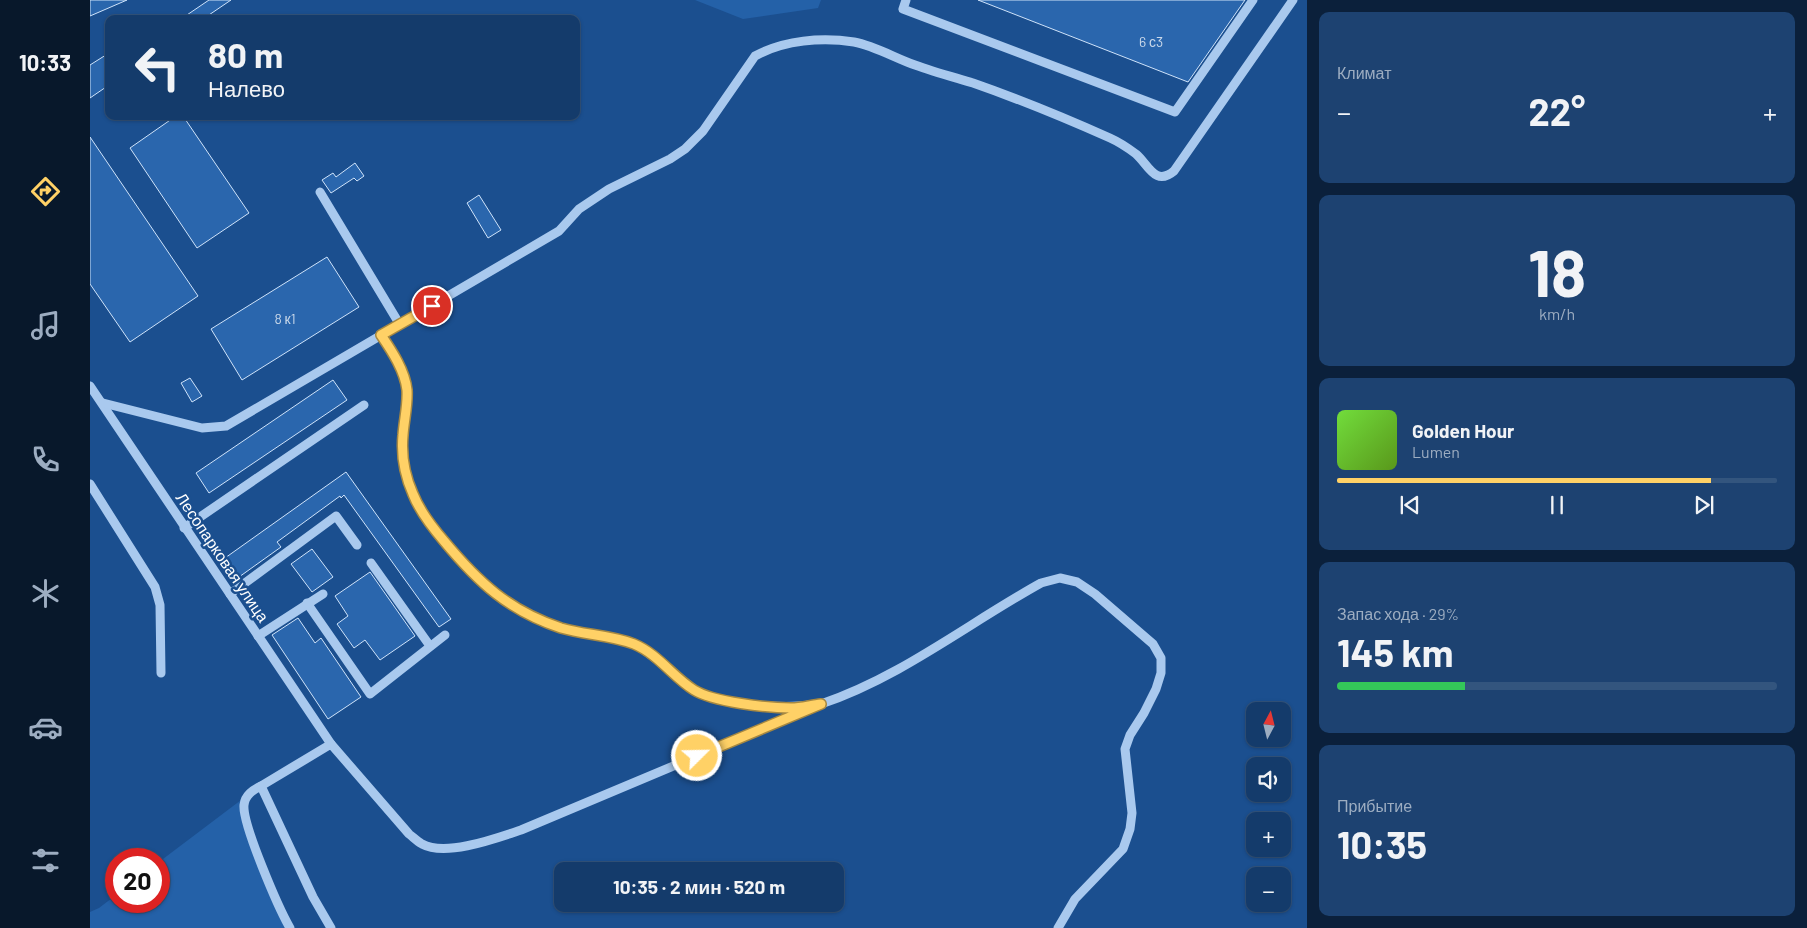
<!DOCTYPE html>
<html lang="ru">
<head>
<meta charset="utf-8">
<style>
	body { margin:0; font-family:Barlow,sans-serif; background:#1d4271; color:#f1f3f6; height:100vh; display:flex; flex-direction:column; font-size:19px; white-space:nowrap }
	* { box-sizing:border-box; margin:0 }
	p { font-size:16px; color:#9dadc1 }
	.icon { flex:none; width:28px; height:28px; fill:none; stroke:currentColor; stroke-width:2; stroke-linecap:round; stroke-linejoin:round }
	.map { position:relative; flex:1; overflow:hidden }
	.drawer { display:flex; flex-direction:column; gap:12px; padding:12px; background:#0b203b; width:500px }
	.drawer>* { flex:none }
	.guide { position:absolute; left:15px; top:15px; width:475px; height:105px; border-radius:10px; box-shadow:0 1px 4px #0004,0 0 0 1px #33557e; background:#143b6b; color:#f1f3f6; overflow:hidden }
	.needle { width:32px; rotate:7deg }
	.tools { position:absolute; left:1156px; top:702px; display:grid; gap:10px }
	.tools a { display:grid; place-items:center; width:45px; height:45px; border-radius:10px; background:#143b6b; box-shadow:0 1px 4px #0004,0 0 0 1px #33557e; font-size:25px }
	.speed { position:absolute; left:15px; top:848px; display:flex; gap:10px; font-size:25px; font-weight:700; text-align:center }
	.speed>* { display:grid; place-content:center; width:65px; height:65px; border-radius:50%; background:#143b6b; box-shadow:0 1px 4px #0004,0 0 0 1px #33557e; line-height:1 }
	.speed .limit { border:8px solid #d22; background:#fff; color:#111 }
	.pin { position:absolute; display:grid; place-items:center; width:42px; height:42px; color:#fff; margin:-21px; border:2px solid #fff; border-radius:50%; box-shadow:0 1px 5px #0007 }
	.me { position:absolute; width:55px; margin:-28px; rotate:67deg; stroke-linejoin:round; filter:drop-shadow(0 0 4px #0008) }
	.turn { display:flex; align-items:center; gap:18px; height:105px; padding:0 20px; font-size:22px }
	.turn .icon { width:65px; height:65px; stroke-width:2.5 }
	.turn b { display:block; font-size:35px; line-height:42px }
	.big { font-size:38px; font-weight:700; line-height:1.1 }
	.drawer .tile { flex:1; display:flex; flex-direction:column; justify-content:center; gap:8px; min-width:0; padding:0 18px; border-radius:10px; background:#1d4271 }
	.drawer .dial { align-items:center; gap:0 }
	.dial b { font-size:65px; line-height:1 }
	.song { display:flex; align-items:center; gap:15px }
	.cover { width:60px; height:60px; border-radius:8px; background:linear-gradient(135deg,hsl(100 70% 55%),hsl(90 70% 35%)) }
	.played { height:5px; border-radius:2px; background:linear-gradient(90deg,#ffd166 85%,#33557e 85%) }
	.keys { display:flex; justify-content:space-around; direction:ltr }
	.heat { display:flex; justify-content:space-between; align-items:center; font-size:28px; direction:ltr }
	.charge { height:8px; border-radius:4px; background:linear-gradient(90deg,#34c759 29%,#33557e 0) }
	.trip { position:absolute; left:464px; top:862px; width:290px; height:50px; border-radius:10px; background:#143b6b; box-shadow:0 1px 4px #0004,0 0 0 1px #33557e; font-weight:700; line-height:50px; text-align:center }
	main { display:flex; flex:1; min-height:0 }
	.dock { display:flex; flex-direction:column; width:90px; justify-content:space-around; align-items:center; background:#08182b; color:#9dadc1 }
	.dock .icon { width:35px; height:35px }
	.dock .selected { color:#ffd166 }
	.dock b { font-size:22px; color:#f1f3f6 }
	.map>svg:first-child { display:block }
	.green { fill:#2461a8 }
	.building { fill:#2a66ad; stroke:#cfe3fa }
	.lines { fill:none; stroke-linecap:round; stroke-linejoin:round }
	.minor { stroke:#a9c9ee; stroke-width:9 }
	.route-casing { stroke:#a68842; stroke-width:12 }
	.route { stroke:#ffd166; stroke-width:9 }
	.labels { text-anchor:middle; dominant-baseline:central; stroke-width:5; stroke-linejoin:round; paint-order:stroke }
	.number-label { font-size:14px; fill:#cad9ea }
	.street-label { font-size:16px; fill:#fff; stroke:#1b4f8f }
</style>
</head>
<body>
<main>
<nav class="dock">
<b>10:33</b>
<svg class="icon selected" aria-label="directions" viewBox="0 0 24 24"><path d="M12 3l9 9-9 9-9-9zM9 14v-3h6M13 9l2 2-2 2"/></svg>
<svg class="icon" aria-label="music" viewBox="0 0 24 24"><path d="M9 18V5l10-2v13"/><circle cx="6" cy="18" r="3"/><circle cx="16" cy="16" r="3"/></svg>
<svg class="icon" aria-label="phone" viewBox="0 0 24 24"><path d="M5 4h4l2 5-3 2q2 4 5 5l2-3 5 2v4C11 20 4 13 5 4z"/></svg>
<svg class="icon" aria-label="climate" viewBox="0 0 24 24"><path d="M12 3v18M4 7l16 10M4 17L20 7"/></svg>
<svg class="icon" aria-label="car" viewBox="0 0 24 24"><path d="M5 17H2v-5l4-1 3-4h7l3 4 3 1v5h-3M9 17h6M6 11h13"/><circle cx="7" cy="17" r="2"/><circle cx="17" cy="17" r="2"/></svg>
<svg class="icon" aria-label="filters" viewBox="0 0 24 24"><path d="M4 7h16M4 17h16"/><circle cx="9" cy="7" r="2"/><circle cx="15" cy="17" r="2"/></svg>
</nav>
<div class="map">
<svg width="1217" height="928" viewBox="0 0 1217 928">
	<rect width="100%" height="100%" fill="#1b4f8f"/>
	<g class="green">
		<polygon points="605,0 731,0 728,8 653,19"/>
		<polygon points="163,791 154,812 200,928 0,928 0,912 9,908 26,895 26,901 69,901 69,862"/>
	</g>
	<g class="building">
		<polygon points="0,0 37,0 0,16"/>
		<polygon points="119,0 141,0 113,19 91,19"/>
		<polygon points="888,0 1155,0 1098,82"/>
		<polygon points="19,53 19,85 0,98 0,65"/>
		<polygon points="86,116 93,116 159,213 107,248 40,148"/>
		<polygon points="0,137 108,296 40,342 0,284"/>
		<polygon points="265,163 274,176 267,181 264,178 241,193 232,180 243,173 246,177"/>
		<polygon points="389,195 411,230 398,238 377,203"/>
		<polygon points="237,257 269,307 152,380 121,329"/>
		<polygon points="100,378 112,396 102,402 91,383"/>
		<polygon points="243,380 257,400 119,493 106,473"/>
		<polygon points="256,472 361,619 349,627 254,495 251,498 250,496 187,542 191,547 149,577 135,558"/>
		<polygon points="222,549 243,577 222,592 201,564"/>
		<polygon points="280,572 325,636 290,660 275,640 264,648 247,624 258,616 245,596"/>
		<polygon points="208,618 225,643 231,638 271,697 238,719 182,635"/>
	</g>
	<g class="lines">
		<g class="minor">
			<polyline points="816,0 813,9 1085,112 1163,0"/>
			<polyline points="230,192 310,325"/>
			<path d="M291 335C302 351 315 371 317 390 318 405 314 420 313 435 311 455 315 475 322 494 330 512 342 526 354 541 388 583 417 610 470 627 494 635 526 634 547 646 568 657 584 677 604 690 625 704 693 709 719 705"/>
			<polyline points="0,386 241,744"/>
			<path d="M13 403 112 428 136 426 469 231 489 209 519 189 580 159 595 149 613 131 665 56C694 40 732 37 764 42 785 46 805 58 825 65 844 72 863 77 883 83 929 99 975 118 1020 138 1029 142 1038 148 1046 154 1058 164 1065 187 1084 171L1203 0"/>
			<polyline points="0,484 65,587 70,605 71,673"/>
			<polyline points="94,528 274,405"/>
			<polyline points="281,563 340,646"/>
			<polyline points="140,594 246,516 267,545"/>
			<polyline points="217,603 280,694 355,635"/>
			<polyline points="168,636 233,594"/>
			<path d="M171 786C163 790 155 795 154 805 152 824 189 909 200 928"/>
			<path d="M241 928 223 897 171 786 241 744 319 834C323 837 327 841 332 844 356 857 407 838 431 830L731 704C811 677 877 624 951 583L970 578 987 582 1005 594 1063 644 1071 658V673L1066 689 1054 713 1040 735 1035 749 1042 813 1040 829 1033 849 985 899 968 928"/>
		</g>
	</g>
	<g class="lines">
		<g class="route-casing">
			<path id="route" d="M342 306 291 335C302 351 315 371 317 390 318 405 314 420 313 435 311 456 315 476 323 494 330 512 342 527 354 541 388 582 419 611 471 628 495 635 521 635 544 644 568 654 583 677 604 690 623 702 678 708 701 708 711 708 721 705 731 704L607 756"/>
		</g>
		<use href="#route" class="route"/>
	</g>
	<g class="labels">
		<g class="number-label">
			<text x="1061" y="41">6 с3</text>
			<text x="195" y="318">8 к1</text>
		</g>
		<g class="street-label">
			<text transform="translate(133 557) rotate(56)">Лесопарковая улица</text>
		</g>
	</g>
</svg>
<div class="tools">
<a><svg class="needle" viewBox="-14 -14 28 28"><path d="M0-13l5 13h-10z" fill="#e53935"/><path d="M0 13l5-13h-10z" fill="#9dadc1"/></svg></a>
<a><svg class="icon" aria-label="sound" viewBox="0 0 24 24"><path d="M4 9h4l5-4v14l-5-4H4zM17 9q2 3 0 6"/></svg></a>
<a>+</a>
<a>−</a>
</div>
<div class="speed"><div class="limit">20</div></div>
<div class="pin" style="left:342px;top:306px;background:#d93025"><svg class="icon" aria-label="arrive" viewBox="0 0 24 24"><path d="M6 21V4h12l-3 4 3 4H6"/></svg></div>
<svg class="me" style="left:607px;top:756px" viewBox="-20 -20 40 40"><circle r="17" fill="#ffd166" stroke="#fff" stroke-width="3"/><path d="M0-11L8 9 0 5-8 9z" fill="#fff"/></svg>
<div class="trip">10:35 · 2 мин · 520 m</div>
<div class="guide">
<div class="turn"><svg class="icon" aria-label="left" viewBox="0 0 24 24"><path d="M17 20v-9H6M10 6l-5 5 5 5"/></svg><div><b>80 m</b>Налево</div></div>
</div>
</div>
<section class="drawer">
<div class="tile"><p>Климат</p>
<div class="heat"><a>−</a><b class="big">22°</b><a>+</a></div>
</div>
<div class="tile dial"><b>18</b><p>km/h</p></div>
<div class="tile">
<div class="song"><i class="cover"></i><div><b>Golden Hour</b><p>Lumen</p></div></div>
<div class="played"></div>
<div class="keys"><svg class="icon" aria-label="previous" viewBox="0 0 24 24"><path d="M18 5L8 12l10 7zM5 5v14"/></svg><svg class="icon" aria-label="pause" viewBox="0 0 24 24"><path d="M8 5v14M16 5v14"/></svg><svg class="icon" aria-label="next" viewBox="0 0 24 24"><path d="M6 5l10 7-10 7zM19 5v14"/></svg></div>
</div>
<div class="tile"><p>Запас хода · 29%</p><b class="big">145 km</b><div class="charge"></div></div>
<div class="tile"><p>Прибытие</p><b class="big">10:35</b></div>
</section>
</main>
</body>
</html>
